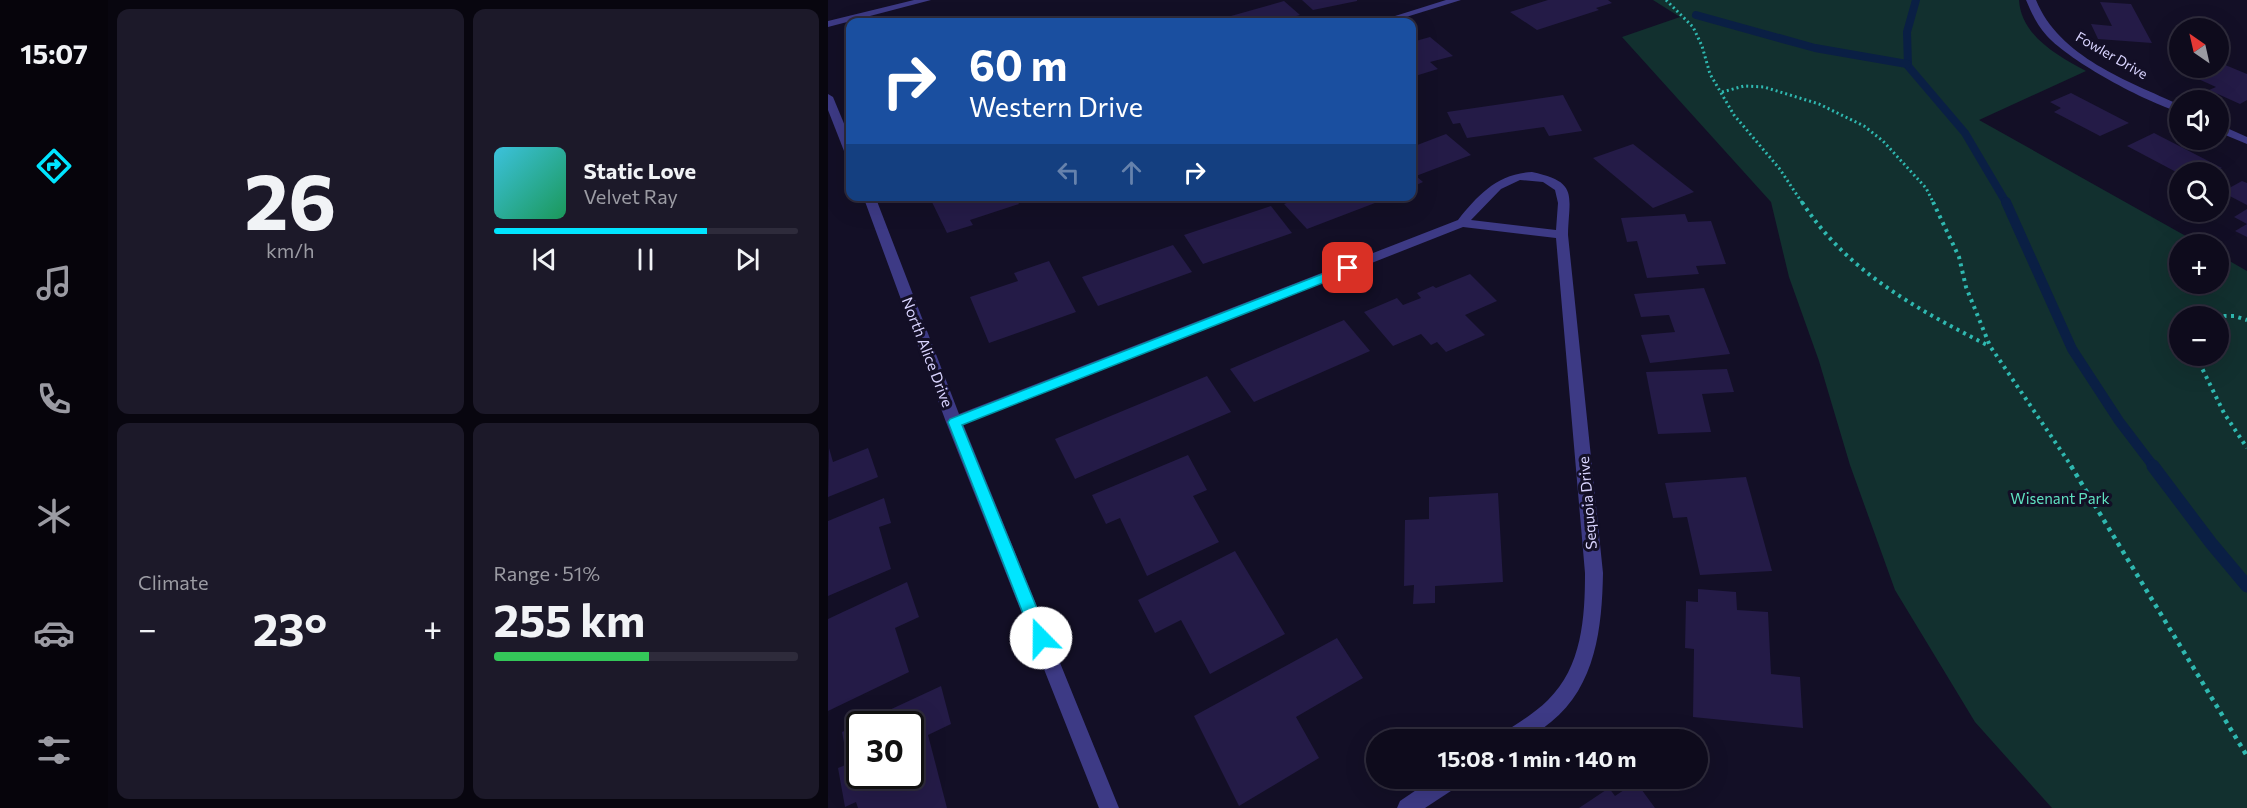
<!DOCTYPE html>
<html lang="en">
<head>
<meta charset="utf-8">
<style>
	body { margin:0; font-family:Commissioner,sans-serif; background:#1c1929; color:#f1f3f6; height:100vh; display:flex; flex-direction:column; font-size:22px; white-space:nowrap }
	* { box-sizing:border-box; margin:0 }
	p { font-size:20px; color:#9b9ba3 }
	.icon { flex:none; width:33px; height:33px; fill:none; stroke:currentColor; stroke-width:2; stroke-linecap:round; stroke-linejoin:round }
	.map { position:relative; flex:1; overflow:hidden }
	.side { display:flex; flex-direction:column; gap:9px; padding:9px; background:#08060f; width:720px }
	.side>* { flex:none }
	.hud { position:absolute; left:18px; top:18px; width:570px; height:183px; border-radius:12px; box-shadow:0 6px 24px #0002,0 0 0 2px #2e2b3b; background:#1a4fa0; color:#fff; overflow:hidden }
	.needle { width:39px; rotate:326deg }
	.controls { position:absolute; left:1341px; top:18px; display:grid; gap:12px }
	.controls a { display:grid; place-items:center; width:60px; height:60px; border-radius:50%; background:#0e0b1c; box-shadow:0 6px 24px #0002,0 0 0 2px #2e2b3b; font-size:30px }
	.speed { position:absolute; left:18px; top:711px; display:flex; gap:12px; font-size:30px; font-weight:700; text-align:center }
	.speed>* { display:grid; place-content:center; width:78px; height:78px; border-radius:50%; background:#0e0b1c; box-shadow:0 6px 24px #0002,0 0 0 2px #2e2b3b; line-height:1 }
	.speed .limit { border:3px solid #111; border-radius:9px; background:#fff; color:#111 }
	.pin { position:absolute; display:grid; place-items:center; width:51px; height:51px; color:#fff; margin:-26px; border-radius:12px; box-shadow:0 3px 9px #0006 }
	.me { position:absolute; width:66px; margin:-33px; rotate:338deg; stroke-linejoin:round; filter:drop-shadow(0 0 4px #0008) }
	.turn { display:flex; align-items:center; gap:21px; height:126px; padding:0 24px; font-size:27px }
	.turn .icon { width:78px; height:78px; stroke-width:2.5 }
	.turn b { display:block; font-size:42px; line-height:51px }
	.lanes { display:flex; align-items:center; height:57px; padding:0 24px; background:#0003; justify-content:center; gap:30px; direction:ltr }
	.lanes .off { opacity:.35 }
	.big { font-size:45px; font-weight:700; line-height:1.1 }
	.side .tile { flex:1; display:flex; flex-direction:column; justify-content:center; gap:9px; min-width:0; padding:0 21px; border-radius:12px; background:#1c1929 }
	.side .dial { align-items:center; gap:0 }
	.dial b { font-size:78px; line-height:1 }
	.song { display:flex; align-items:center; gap:18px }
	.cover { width:72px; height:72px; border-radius:9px; background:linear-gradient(135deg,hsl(190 70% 55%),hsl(150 70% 35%)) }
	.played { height:6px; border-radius:3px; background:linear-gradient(90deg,#00e5ff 70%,#2e2b3b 70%) }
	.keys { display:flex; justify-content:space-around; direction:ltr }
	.heat { display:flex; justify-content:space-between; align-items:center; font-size:33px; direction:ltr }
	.charge { height:9px; border-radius:4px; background:linear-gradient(90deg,#34c759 51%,#2e2b3b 0) }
	.side .tiles { flex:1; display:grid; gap:9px; grid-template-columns:repeat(2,1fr) }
	.trip { position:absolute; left:538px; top:729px; width:342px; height:60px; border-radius:30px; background:#0e0b1c; box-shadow:0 6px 24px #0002,0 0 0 2px #2e2b3b; font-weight:700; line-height:60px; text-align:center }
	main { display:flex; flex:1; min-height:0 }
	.dock { display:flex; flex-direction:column; width:108px; justify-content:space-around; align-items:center; background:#06040b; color:#9b9ba3 }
	.dock .icon { width:42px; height:42px }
	.dock .active { color:#00e5ff }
	.dock b { font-size:27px; color:#f1f3f6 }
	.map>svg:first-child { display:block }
	.green { fill:#12302f; fill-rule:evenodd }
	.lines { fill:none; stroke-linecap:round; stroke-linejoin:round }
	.stream-far2 { stroke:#0a1f44; stroke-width:8 }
	.stream-far1 { stroke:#0a1f44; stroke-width:10 }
	.stream { stroke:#0a1f44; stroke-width:13 }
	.building { fill:#241b47; fill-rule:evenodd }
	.path-far2 { stroke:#2fb8b0; stroke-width:3; stroke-dasharray:2 3; stroke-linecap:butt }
	.path-far1 { stroke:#2fb8b0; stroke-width:4; stroke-dasharray:3 4.5; stroke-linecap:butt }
	.path { stroke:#2fb8b0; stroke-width:4.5; stroke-dasharray:4 5; stroke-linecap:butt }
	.minor { fill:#3d3a85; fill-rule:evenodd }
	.route { fill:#00e5ff; stroke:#0095a6; stroke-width:1.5 }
	.labels { text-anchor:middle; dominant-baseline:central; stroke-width:6; stroke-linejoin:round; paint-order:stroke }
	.far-street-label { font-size:14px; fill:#d9d4ff; stroke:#130f26 }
	.street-label { font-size:15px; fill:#d9d4ff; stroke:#130f26 }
	.park-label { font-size:15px; fill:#5fe0c0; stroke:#130f26 }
</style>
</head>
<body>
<main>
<nav class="dock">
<b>15:07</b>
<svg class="icon active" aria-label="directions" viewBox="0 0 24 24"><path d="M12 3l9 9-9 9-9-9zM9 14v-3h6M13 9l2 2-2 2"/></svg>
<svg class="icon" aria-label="music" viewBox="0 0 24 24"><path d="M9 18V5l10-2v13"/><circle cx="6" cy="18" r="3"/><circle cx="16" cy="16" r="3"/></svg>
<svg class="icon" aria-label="phone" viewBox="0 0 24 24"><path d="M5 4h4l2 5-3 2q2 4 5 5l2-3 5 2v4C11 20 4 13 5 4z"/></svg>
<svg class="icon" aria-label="climate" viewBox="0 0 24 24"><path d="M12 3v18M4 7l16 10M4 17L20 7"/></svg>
<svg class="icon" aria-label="car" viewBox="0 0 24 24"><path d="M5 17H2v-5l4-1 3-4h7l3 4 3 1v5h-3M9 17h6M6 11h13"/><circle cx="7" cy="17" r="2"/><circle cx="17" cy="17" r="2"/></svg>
<svg class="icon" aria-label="filters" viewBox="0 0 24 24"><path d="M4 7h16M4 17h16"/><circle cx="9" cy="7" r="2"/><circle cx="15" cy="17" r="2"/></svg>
</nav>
<section class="side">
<div class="tiles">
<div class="tile dial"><b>26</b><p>km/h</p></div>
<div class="tile">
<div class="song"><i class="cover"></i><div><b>Static Love</b><p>Velvet Ray</p></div></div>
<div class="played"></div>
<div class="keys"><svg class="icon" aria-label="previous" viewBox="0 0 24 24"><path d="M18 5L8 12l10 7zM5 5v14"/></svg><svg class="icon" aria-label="pause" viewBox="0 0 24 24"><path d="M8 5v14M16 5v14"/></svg><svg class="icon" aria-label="next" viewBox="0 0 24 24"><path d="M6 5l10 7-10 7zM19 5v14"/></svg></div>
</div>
<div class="tile"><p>Climate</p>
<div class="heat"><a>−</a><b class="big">23°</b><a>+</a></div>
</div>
<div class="tile"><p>Range · 51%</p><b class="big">255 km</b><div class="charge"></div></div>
</div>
</section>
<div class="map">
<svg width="1419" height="808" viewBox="0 0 1419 808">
	<rect width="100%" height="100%" fill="#130f26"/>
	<path class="green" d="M825 0H1191C1193 36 1230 56 1258 71L1151 120 1372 244H1352V284H1390L1391 255 1419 271V808H1224L1147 722 1067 590 1022 465 991 361 961 277 943 202 794 37 852 17ZM1352 316H1390V356H1352Z"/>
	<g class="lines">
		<g class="stream-far2">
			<polyline points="1088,0 1079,32 1080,66 1137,133 1179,204"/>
			<polyline points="868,15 987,48 1079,64"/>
		</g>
		<polyline class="stream-far1" points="1178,202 1244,349 1291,421 1326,467"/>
		<polyline class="stream" points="1325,466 1383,543 1419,586"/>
	</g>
	<g class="building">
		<polygon points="474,0 529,0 529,1 485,10"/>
		<polygon points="720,0 780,0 784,3 768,8 771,10 709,30 682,12"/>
		<polygon points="456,1 472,15 446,22 410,22 403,16"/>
		<polygon points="1272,2 1303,4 1324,43 1270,39 1263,24 1284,26"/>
		<polygon points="602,37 625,56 602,62 610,69 584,77 584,42"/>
		<polygon points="1390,62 1419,74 1419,100 1412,104 1381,90 1388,87 1346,68 1390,68"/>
		<polygon points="1243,93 1301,123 1272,136 1226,112 1233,108 1222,102"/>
		<polygon points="735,95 754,131 721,136 716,127 639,138 632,123 625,124 619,112"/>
		<polygon points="1326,133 1394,168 1385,172 1352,174 1299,146"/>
		<polygon points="618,134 643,155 588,176 595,182 584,187 584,147"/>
		<polygon points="805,144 866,192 825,208 765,158"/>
		<polygon points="1414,181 1419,183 1419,205 1394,192"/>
		<polygon points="101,196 186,196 191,204 142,220 145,225 119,233"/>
		<polygon points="476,196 558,196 560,198 479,229 456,204"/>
		<polygon points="443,206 464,233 375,264 356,235"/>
		<polygon points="1419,209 1419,237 1407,231 1419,224 1406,217"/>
		<polygon points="857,214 860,222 883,221 898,264 868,266 871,274 819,278 809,241 799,242 793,218"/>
		<polygon points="345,245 364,272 270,306 254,277"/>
		<polygon points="221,261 248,312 161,343 142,297 190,281 186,273"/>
		<polygon points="642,274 669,301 637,315 657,335 618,352 609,342 603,345 593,334 565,346 536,312 569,298 575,305 593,298 589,293 605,286 608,288"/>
		<polygon points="876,288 902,354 822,363 813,335 847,332 841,315 813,317 806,294"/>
		<polygon points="516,320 542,351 426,402 402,369"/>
		<polygon points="899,369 906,392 874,394 883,432 830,434 818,372"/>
		<polygon points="379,376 403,412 247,479 227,439"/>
		<polygon points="1,448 5,462 40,448 50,477 0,497"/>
		<polygon points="360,455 379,490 365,496 391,542 319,576 292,518 278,524 264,495"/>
		<polygon points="918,477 944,571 872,575 859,517 845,518 837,483"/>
		<polygon points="670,493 675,582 607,586 607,603 585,604 586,585 576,586 577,520 601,519 601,497"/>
		<polygon points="56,498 63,523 51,527 63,569 0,596 0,521"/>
		<polygon points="407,551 457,634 382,674 353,620 327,633 310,600"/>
		<polygon points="79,582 91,617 67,628 81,672 0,711 0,619"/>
		<polygon points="870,589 908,592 909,610 940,612 943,674 972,677 975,728 865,717 866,649 857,648 858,601 870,602"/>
		<polygon points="509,638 535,678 468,717 491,758 411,806 366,716"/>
		<path d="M113 686 123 724 100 735 119 808H30L28 802 17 807 10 768 20 764 14 732ZM32 724H82V776H32Z"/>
		<polygon points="808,782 827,808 751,808 781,788 787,796"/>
	</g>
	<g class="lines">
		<g class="path-far2">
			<polyline points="838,0 865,27 874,46 882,74 906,115 951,168 975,204"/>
			<polyline points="894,92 916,86 936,87 991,104 1036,126 1055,141 1098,188 1106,204"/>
		</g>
		<g class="path-far1">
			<path d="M974 202C1019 272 1089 309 1161 346"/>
			<polyline points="1105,202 1131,257 1138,287 1162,346 1244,467"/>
			<polyline points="1388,316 1406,316 1419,320"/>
			<polyline points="1368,356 1396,413 1419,448"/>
		</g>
		<polyline class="path" points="1243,466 1419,756"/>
		<g class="minor">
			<polygon points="86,0 103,0 0,27 0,21"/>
			<polygon points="618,0 633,0 562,22 548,22"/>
			<path d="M1198 0H1208C1231 57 1300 81 1352 105V112C1317 102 1243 62 1219 36 1209 25 1204 14 1198 0Z"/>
			<polygon points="0,94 5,97 22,138 22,154 16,151 0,110"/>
			<polygon points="1390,124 1419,137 1419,144 1390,132"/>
			<path d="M704 172C751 182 741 195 740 235L775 573C774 627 768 686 723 722 716 727 708 735 700 738 693 742 680 740 672 740L675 733C690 723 707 713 720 700 754 667 757 617 757 573L728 238 635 227 135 424 291 808H271L118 422 35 196H47L131 414 630 220C650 195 669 174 704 172ZM692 180 715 182 727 190 730 203 728 230 643 220 673 189Z"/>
			<polygon points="606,778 635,778 632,785 597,808 569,808 572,801"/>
		</g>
	</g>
	<polygon class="route" points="520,264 526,268 525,271 134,425 221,638 219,644 213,646 207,644 120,422 122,419"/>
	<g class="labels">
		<g class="far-street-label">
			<text transform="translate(1284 55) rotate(30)">Fowler Drive</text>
		</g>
		<g class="street-label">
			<text transform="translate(100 352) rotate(69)">North Alice Drive</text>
			<text transform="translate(759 503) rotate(-95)">Sequoia Drive</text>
		</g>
		<g class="park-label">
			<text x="1232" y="498">Wisenant Park</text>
		</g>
	</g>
</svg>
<div class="controls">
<a><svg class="needle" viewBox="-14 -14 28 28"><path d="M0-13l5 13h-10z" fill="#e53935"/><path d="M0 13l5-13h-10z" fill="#9b9ba3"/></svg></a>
<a><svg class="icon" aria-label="sound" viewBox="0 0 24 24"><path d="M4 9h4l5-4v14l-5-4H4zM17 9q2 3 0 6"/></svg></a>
<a><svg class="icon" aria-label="search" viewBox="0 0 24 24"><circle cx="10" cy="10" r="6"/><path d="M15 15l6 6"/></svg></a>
<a>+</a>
<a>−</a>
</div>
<div class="speed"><div class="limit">30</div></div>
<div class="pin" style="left:520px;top:268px;background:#d93025"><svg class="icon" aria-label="arrive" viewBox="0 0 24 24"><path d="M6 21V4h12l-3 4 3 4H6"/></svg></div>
<svg class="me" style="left:213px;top:638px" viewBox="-20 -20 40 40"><circle r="19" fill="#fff"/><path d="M0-13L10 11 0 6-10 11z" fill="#00e5ff"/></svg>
<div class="trip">15:08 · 1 min · 140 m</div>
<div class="hud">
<div class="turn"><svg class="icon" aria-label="right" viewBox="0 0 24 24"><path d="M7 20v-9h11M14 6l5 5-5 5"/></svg><div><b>60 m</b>Western Drive</div></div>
<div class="lanes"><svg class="icon off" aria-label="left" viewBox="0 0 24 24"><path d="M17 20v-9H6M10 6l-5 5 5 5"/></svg><svg class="icon off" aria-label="ahead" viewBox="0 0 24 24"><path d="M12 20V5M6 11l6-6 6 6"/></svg><svg class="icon" aria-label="right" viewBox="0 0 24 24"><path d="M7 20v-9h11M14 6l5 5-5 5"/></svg></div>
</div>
</div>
</main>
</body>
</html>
